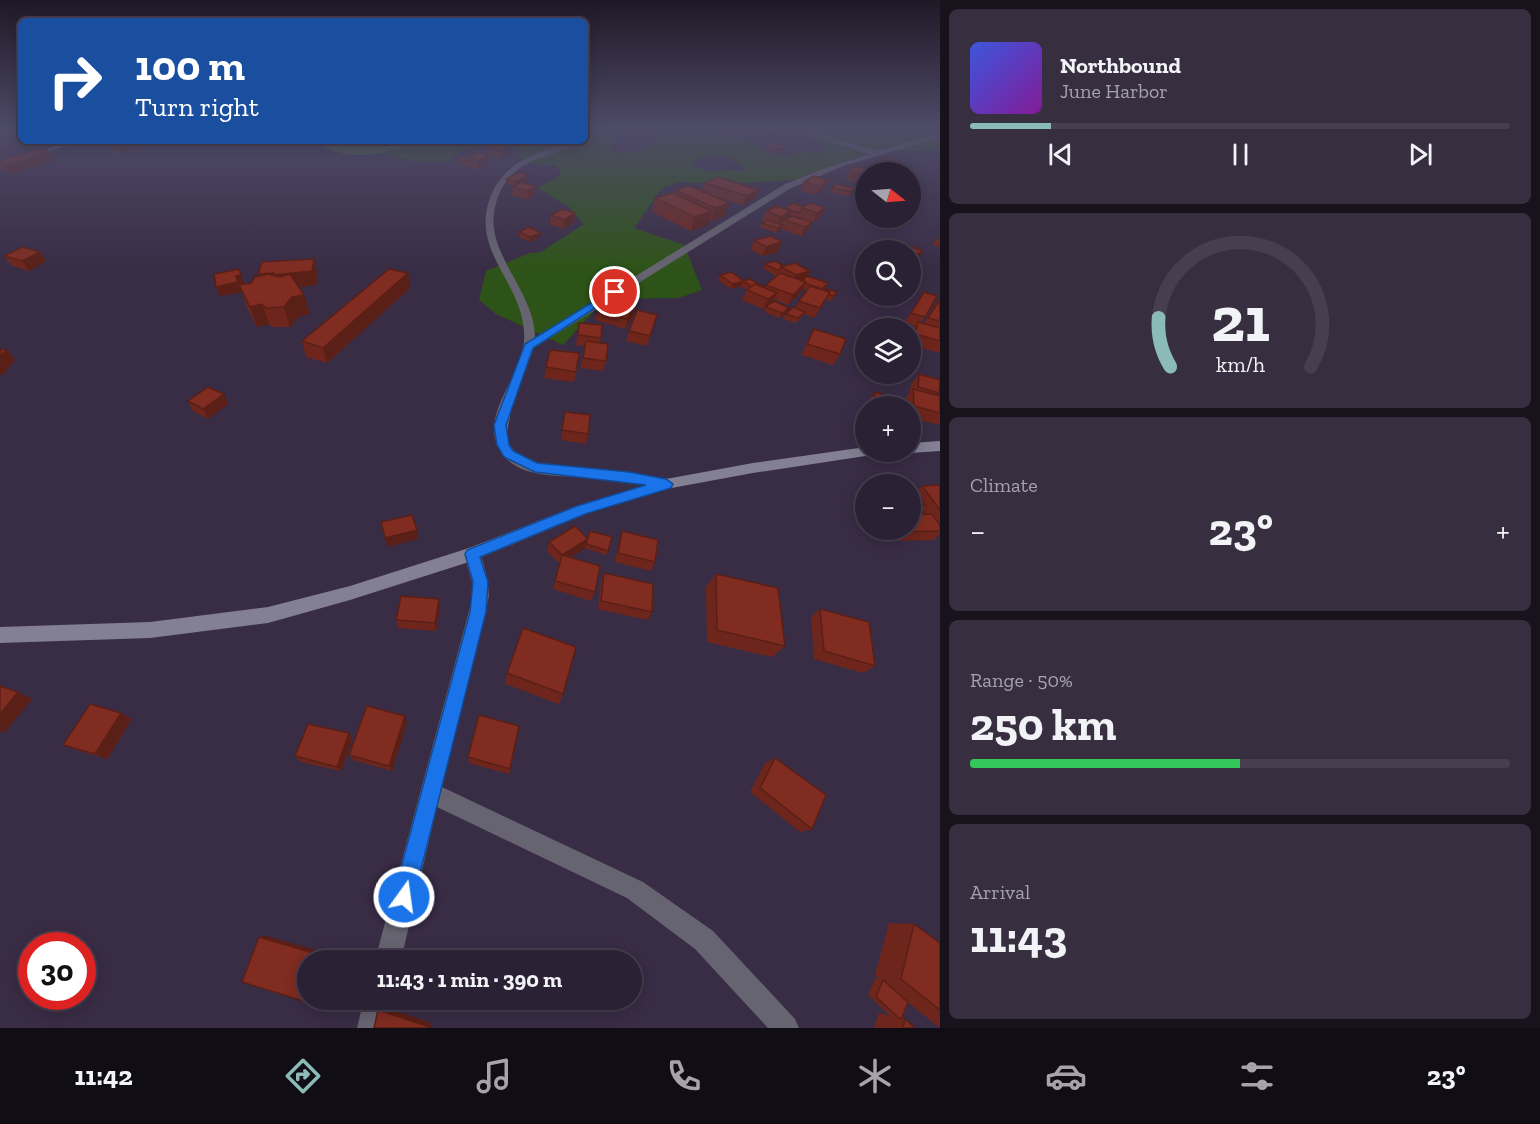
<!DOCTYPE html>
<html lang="en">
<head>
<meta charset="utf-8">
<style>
	body { margin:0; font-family:"Zilla Slab",serif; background:#372e40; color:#f1f3f6; height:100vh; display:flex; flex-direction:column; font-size:22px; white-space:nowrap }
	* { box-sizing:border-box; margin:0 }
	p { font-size:20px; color:#a6a3ac }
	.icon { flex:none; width:33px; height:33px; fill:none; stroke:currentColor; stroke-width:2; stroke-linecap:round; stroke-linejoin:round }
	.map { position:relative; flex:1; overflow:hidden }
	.sheet { display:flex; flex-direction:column; gap:9px; padding:9px; background:#18121d; width:600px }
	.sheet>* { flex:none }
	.banner { position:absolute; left:18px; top:18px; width:570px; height:126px; border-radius:9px; box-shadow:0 3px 15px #0003,0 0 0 2px #473e4f; background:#1a4fa0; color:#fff; overflow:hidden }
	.needle { width:39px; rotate:107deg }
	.tools { position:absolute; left:855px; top:162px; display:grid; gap:12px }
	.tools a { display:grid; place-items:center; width:66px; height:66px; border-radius:50%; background:#2b2134; box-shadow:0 3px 15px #0003,0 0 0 2px #473e4f; font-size:30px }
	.speed { position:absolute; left:18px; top:932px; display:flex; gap:12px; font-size:30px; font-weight:700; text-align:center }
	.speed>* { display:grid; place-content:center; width:78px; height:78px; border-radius:50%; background:#2b2134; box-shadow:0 3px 15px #0003,0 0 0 2px #473e4f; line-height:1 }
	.speed .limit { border:9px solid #d22; background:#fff; color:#111 }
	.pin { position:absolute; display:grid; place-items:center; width:51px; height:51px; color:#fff; margin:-26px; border:3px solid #fff; border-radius:50%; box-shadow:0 2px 6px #0007 }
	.me { position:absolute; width:66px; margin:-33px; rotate:14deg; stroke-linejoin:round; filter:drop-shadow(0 0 4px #0008) }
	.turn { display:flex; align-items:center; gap:21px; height:126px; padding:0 18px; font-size:27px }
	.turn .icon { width:78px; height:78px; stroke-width:2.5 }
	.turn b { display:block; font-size:42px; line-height:51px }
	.big { font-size:45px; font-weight:700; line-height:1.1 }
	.sheet .card { flex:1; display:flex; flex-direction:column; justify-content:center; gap:9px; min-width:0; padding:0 21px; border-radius:9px; background:#372e40 }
	.sheet .dial { align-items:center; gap:0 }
	.dial svg { height:156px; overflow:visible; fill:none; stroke:#473e4f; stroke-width:7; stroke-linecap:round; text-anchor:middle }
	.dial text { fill:#f1f3f6; stroke:none }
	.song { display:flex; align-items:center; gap:18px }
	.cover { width:72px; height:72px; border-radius:9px; background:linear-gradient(135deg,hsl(230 70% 55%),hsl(290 70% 35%)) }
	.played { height:6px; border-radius:3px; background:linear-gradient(90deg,#8bbbb9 15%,#473e4f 15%) }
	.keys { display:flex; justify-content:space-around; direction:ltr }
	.heat { display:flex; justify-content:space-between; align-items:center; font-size:33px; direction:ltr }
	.charge { height:9px; border-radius:4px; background:linear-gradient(90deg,#34c759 50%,#473e4f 0) }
	.trip { position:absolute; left:297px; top:950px; width:345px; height:60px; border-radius:30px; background:#2b2134; box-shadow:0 3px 15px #0003,0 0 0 2px #473e4f; font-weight:700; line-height:60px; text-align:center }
	.dock { display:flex; height:96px; justify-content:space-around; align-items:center; background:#110d15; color:#a6a3ac }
	.dock .icon { width:42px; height:42px }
	.dock .selected { color:#8bbbb9 }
	.dock b { font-size:27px; color:#f1f3f6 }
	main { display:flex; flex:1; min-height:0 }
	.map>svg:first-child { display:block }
	.green { fill:#2e5318; fill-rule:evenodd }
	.forest { fill:#48782d }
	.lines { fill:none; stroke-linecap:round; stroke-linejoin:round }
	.street { fill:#676471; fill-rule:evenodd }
	.secondary { fill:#838094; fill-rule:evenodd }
	.wall { fill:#6e261c; fill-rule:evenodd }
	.shaded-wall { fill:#5a1f16 }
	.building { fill:#802c20; stroke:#5a1f16; stroke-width:1.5 }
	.route { fill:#1a73e8; stroke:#114b97; stroke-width:1.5 }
</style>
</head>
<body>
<main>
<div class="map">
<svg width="940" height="1028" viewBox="0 0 940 1028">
	<rect width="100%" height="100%" fill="#392c45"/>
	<path class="green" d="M585 127H597L617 134 611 148 614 152C643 156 646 141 669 132 679 128 700 132 711 133 721 134 733 136 743 139 764 145 768 162 795 155L794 151 819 153 827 149 801 127H940V150L873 151 794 180 728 184 679 182 662 188 634 228 684 245 702 290 678 298 616 299 595 310 563 345 496 314 479 300 486 271 530 253 541 252 584 224 569 207 538 188 562 174 555 165 523 163 516 148C493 138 466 141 448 162L411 161 385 154 408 145 432 146 439 141H532L552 147 564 141H585ZM712 155 730 158 747 170 708 171 694 166 693 163 699 158Z"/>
	<path class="forest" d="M315 141H409L408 145C378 157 342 161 315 141Z"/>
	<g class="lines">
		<g class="street">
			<polygon points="603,127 612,127 585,141 585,137"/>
			<path d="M799 127H807L818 134 877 151 940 134V138L846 165 791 188 534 348 513 402 507 432 509 444 515 452 539 463 666 479 673 484 671 488 666 489C642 485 618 481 594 478 567 475 523 480 504 456 474 420 521 379 524 342 528 283 466 253 492 193 497 181 507 170 518 163 536 153 562 141 582 141 562 154 535 155 516 171 507 178 502 187 498 197 477 249 535 287 535 338L785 184 823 169 870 154 814 136Z"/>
			<polygon points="72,141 82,141 0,167 0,163"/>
			<path d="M472 547 478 549C485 564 488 580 489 596L442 787 643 882 713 931 795 1019 799 1028H768L695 949 627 898 437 807 401 960H375L473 596 472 582 464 554 466 549Z"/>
			<polygon points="364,999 390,999 383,1028 357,1028"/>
		</g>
		<g class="secondary">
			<polygon points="940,441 940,451 910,453 906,452 910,452 910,443"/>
			<polygon points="866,447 866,452 873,452 872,455 753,473 666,489 586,514 472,561 350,600 268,623 150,638 0,643 0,627 150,622 268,607 350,586 469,548 576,506 666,479 753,463"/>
		</g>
	</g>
	<g class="wall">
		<polygon points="621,127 655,127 645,130 640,128 639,131 628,134 621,130"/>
		<polygon points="716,127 743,127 735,132"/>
		<polygon points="752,127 800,127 800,129 765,141 749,136"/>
		<polygon points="636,133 654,138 643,140 635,137"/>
		<polygon points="7,134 21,134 21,140 15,142 10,138"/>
		<polygon points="411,141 434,141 423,145 412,142"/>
		<polygon points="478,142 495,142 495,144 508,147 508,155 499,159 489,156 488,163 478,169 466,166 466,165 464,166 457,164 457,159 487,155 487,149 478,146"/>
		<polygon points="766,146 787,146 785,150 780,154 764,150"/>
		<polygon points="112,148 130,150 119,154 114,152"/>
		<polygon points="50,153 55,161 10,174 1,169 0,167 0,160"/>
		<polygon points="900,161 898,165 892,169 879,166 881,162"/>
		<polygon points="869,170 868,172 866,172 865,178 858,184 845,180 849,172"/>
		<polygon points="506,179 528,179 522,182 535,195 528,200 512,195 513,187 514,186 506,183"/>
		<polygon points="829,180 825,189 815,195 800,190 804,182"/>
		<polygon points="705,183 755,198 743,205 709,194 725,216 711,221 709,221 708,225 691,231 652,212 655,198 674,194 675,190 696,189 703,190"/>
		<polygon points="832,188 854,188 848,197 830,192"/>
		<path d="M810 203 821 217 813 222H812L807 231 801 236 781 229 783 225 781 229 776 233 760 227 762 223 764 221H762L766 211 804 207ZM790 215 803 219 788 218Z"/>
		<polygon points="575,213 574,222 563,229 550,224 551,215"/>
		<polygon points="519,232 540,237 529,242 518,236"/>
		<polygon points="940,237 940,247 933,245 936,240"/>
		<polygon points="754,240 778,252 762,256 750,249"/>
		<polygon points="907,245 923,251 920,256 913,259 910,258 910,250 898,250 900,248"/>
		<polygon points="40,252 46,261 29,271 11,265 4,256"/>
		<polygon points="866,254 866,263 861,261"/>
		<polygon points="314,259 317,273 316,285 299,287 304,295 310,314 298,317 290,327 272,327 269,324 257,327 246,305 242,292 220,296 216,287 244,284 251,283 259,276 258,274"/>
		<polygon points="765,264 784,266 810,271 807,276 828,283 824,290 825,290 827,289 834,297 831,301 826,299 814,318 804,314 796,323 783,319 786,314 795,308 807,290 803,288 801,292 788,305 774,299 772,302 789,308 779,318 764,312 766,307 763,309 742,300 747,290 741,286 731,289 718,280 720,275 765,288 766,285 776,276 763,268"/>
		<polygon points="410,288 327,363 306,357 302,341"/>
		<polygon points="924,292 925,317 920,322 924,323 933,307 940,299 940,353 910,345 910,333 915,326 904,323"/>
		<polygon points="635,308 632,318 625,329 595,320 598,310"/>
		<polygon points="657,315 647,346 626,341 629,331"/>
		<polygon points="579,323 601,338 600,343 606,361 603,371 581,368 585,346 576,345"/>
		<polygon points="814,329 840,354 833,365 801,355"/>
		<polygon points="546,367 576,372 574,382 544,378"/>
		<polygon points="919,374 939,393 937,395 940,396 940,425 910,418 910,406 905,406 904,400 909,394 911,384"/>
		<polygon points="875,392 888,403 899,406 871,406 871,398"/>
		<polygon points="224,394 228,404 208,419 193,411 188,401"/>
		<polygon points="565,412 588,434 586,444 561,440"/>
		<polygon points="940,485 940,521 937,521 940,525 940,534 933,540 888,541 881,530 910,530 925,514 921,508 914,514 910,514 910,489 916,492 922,486"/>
		<polygon points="622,531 655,562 651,571 615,562 619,541"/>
		<polygon points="612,537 606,555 585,548 570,557 595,592 591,601 553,589 560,564 547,551 549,542"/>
		<polygon points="604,573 652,612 647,620 598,609 601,582"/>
		<polygon points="716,574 785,646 772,657 707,642 706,587"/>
		<polygon points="440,607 436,631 398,628 396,620"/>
		<polygon points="820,609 875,666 863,673 814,659 811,617"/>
		<polygon points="507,673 563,694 559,704 505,684"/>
		<polygon points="121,713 132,719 107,759 76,750 63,745"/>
		<polygon points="407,722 392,771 353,760 349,755"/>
		<polygon points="352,739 341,771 301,762 295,756"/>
		<polygon points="468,757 510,769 509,774 469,763"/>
		<polygon points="775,758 812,829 800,832 750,792 765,763"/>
		<polygon points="889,923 914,924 940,943 940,1028 905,1000 902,1018 905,1019 915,1028 874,1028 879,1013 890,1016 868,995 875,978 880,979 875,975"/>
	</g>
	<g class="shaded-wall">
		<polygon points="21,127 21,131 17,132 14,128"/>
		<polygon points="645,127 655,127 645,130"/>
		<polygon points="737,127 743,127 735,132"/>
		<polygon points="776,127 800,127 800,129 765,141 770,130"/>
		<polygon points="640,128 639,131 628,134 629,130"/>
		<polygon points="655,134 654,138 643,140 644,136"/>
		<polygon points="21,136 21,140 15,142 13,138"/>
		<polygon points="422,141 434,141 423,145"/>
		<polygon points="495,142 495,146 487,149 487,145"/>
		<polygon points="507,145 506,148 508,147 508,155 499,159 500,151"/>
		<polygon points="128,146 130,150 119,154 117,150"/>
		<polygon points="787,146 785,150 780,154 782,150"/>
		<polygon points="5,147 7,151 0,154 0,149"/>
		<polygon points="50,153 55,161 10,174 5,166"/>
		<polygon points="489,155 488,163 478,169 478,161"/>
		<polygon points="900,161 898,165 892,169 894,165"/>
		<polygon points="866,173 865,178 858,184 863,175"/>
		<polygon points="528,175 528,179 515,186 515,182"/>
		<polygon points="829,180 825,189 815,195 820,186"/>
		<polygon points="536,186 535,195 528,200 528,191"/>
		<polygon points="759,190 755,198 743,205 747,196"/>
		<polygon points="730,203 725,216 711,221 715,208"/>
		<polygon points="825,208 821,217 813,222 817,213"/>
		<polygon points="712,211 708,225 691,231 695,217"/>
		<polygon points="791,211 787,220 785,220 777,226 781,217"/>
		<polygon points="575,213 574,222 563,229 564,220"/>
		<polygon points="812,222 807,231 801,236 805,227"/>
		<polygon points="783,225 781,229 776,233 778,228"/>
		<polygon points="541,233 540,237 529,242 530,237"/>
		<polygon points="782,242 778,252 762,256 766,247"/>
		<polygon points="923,251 920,256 913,259 916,255"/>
		<polygon points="40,252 46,261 29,271 22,261"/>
		<polygon points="314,259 317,273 316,285 278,290 273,275"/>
		<polygon points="239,269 244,285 240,286 242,292 220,296 216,287 236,276"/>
		<polygon points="810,271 805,281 791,285 796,275"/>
		<polygon points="408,273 410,288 327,363 323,348"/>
		<polygon points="743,281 741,286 731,289 733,284"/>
		<polygon points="806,282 801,292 788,305 793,295"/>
		<polygon points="777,293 772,303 763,309 768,299"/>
		<polygon points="304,295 310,314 298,317 290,327 284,307 292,297"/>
		<polygon points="262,304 269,324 257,327 250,307"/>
		<polygon points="635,308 632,318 625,329 627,319"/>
		<polygon points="789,308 787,313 779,318 782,313"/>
		<polygon points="7,349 15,360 2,376 0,373 0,357"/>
		<polygon points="224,394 228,404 208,419 203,409"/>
		<polygon points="417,530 418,539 387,547 385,538"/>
		<polygon points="588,539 585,548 560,564 562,555"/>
		<polygon points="439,599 440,607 436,631 435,623"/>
		<polygon points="18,692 32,699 4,733 0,731 0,714"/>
		<polygon points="121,713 132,719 107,759 95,754"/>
		<polygon points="405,716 407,722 392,771 389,766"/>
		<polygon points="349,733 352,739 341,771 337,767"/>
		<polygon points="267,936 339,957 339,960 334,960 259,937"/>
		<polygon points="322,999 327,999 326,1002 320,1006"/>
		<polygon points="382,1006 431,1023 430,1028 378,1010"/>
	</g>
	<g class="building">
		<polygon points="625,127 640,127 640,128 629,130"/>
		<polygon points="763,127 776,127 770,130"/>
		<polygon points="646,130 655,134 644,136 636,133"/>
		<polygon points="17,132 21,134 21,136 13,138 7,134"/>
		<polygon points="481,141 493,141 495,142 487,145 478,142"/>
		<polygon points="771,142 787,146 782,150 766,146"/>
		<polygon points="498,143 507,145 505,146 496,144 492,145"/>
		<polygon points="496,144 508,147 500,151 487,148"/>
		<polygon points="123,145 128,146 117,150 112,148"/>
		<polygon points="42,148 50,153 5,166 0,163 0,160"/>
		<polygon points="478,152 489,155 478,161 466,158"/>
		<polygon points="467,155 470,156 466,158 466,161 464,162 457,159"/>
		<polygon points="888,158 900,161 894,165 881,162"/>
		<polygon points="856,166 869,170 863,175 849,172"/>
		<polygon points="520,172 528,175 515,182 506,179"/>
		<polygon points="813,176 829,180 820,186 804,182"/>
		<polygon points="718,177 759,190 747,196 705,183"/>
		<polygon points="521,182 536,186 528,191 513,187"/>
		<polygon points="835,184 854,188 851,192 832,188"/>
		<polygon points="689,186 730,203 715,208 675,190"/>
		<polygon points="698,188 707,191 704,192 696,189"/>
		<polygon points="672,193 712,211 695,217 655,198"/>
		<polygon points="794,203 804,207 802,208 799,213 785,208"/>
		<polygon points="810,203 825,208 817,213 802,208"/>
		<polygon points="776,206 791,211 781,217 766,211"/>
		<polygon points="562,209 575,213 564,220 551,215"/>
		<polygon points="792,216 812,222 805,227 785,220"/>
		<polygon points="767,220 783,225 778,228 762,223"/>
		<polygon points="529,227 541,233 530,237 519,232"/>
		<polygon points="771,236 782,242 766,247 754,240"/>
		<polygon points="907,245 923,251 916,255 910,252 910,250 906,250 900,248"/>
		<polygon points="22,247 40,252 22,261 4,256"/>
		<polygon points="879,247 888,250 869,250"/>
		<polygon points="314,259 312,271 273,275 274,273 258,274 262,262"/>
		<polygon points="775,261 784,266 781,267 779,271 765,264"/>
		<polygon points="795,263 810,271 796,275 781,267"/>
		<polygon points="239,269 241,275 236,276 238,282 216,287 214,274"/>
		<polygon points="389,269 408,273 323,348 302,341"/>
		<polygon points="731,272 744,281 733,284 720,275"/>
		<polygon points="780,273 806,282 793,295 766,285"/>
		<polygon points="268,274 280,277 290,274 304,295 292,297 284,307 266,308 262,304 250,307 239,285 251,283 255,277"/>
		<polygon points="807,276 828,283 822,289 805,283 806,282 802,281"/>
		<polygon points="750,279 764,287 763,287 755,284 752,287 743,281"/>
		<polygon points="755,284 777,293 768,299 747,290"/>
		<polygon points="810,286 830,292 820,308 799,301"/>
		<polygon points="827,289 837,292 834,296 829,294 830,292 825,290"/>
		<polygon points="924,292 937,296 925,317 911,313"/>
		<polygon points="940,299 940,321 928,318"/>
		<polygon points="605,300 635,308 627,319 598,310"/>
		<polygon points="774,301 789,308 782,313 766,307"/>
		<polygon points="793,307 805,312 798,318 786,314"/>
		<polygon points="637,310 657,315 650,336 629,331"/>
		<polygon points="918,322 940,328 940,341 915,334"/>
		<polygon points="579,323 602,325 601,338 578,335"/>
		<polygon points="814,329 846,339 840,354 807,344"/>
		<polygon points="586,341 608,344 606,361 583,358"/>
		<polygon points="7,349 0,357 0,350"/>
		<polygon points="550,350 579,353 576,372 546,367"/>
		<polygon points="919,374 940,380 939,393 918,387"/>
		<polygon points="208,387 224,394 203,409 188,401"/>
		<polygon points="913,389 940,396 940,413 914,406"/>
		<polygon points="875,392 888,396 888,403 879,401 874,406"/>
		<polygon points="879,401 899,406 878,406"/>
		<polygon points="565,412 590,415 588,434 562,430"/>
		<polygon points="940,485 940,510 922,486"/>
		<polygon points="910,489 914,489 925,505 910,504"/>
		<polygon points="932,514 940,525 940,531 899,532 897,530 910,530 910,515"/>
		<polygon points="412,515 417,530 385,538 381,522"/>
		<polygon points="575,526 588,539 562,555 549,542"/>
		<polygon points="590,531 612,537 608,551 586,544"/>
		<polygon points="622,531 658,540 655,562 618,553"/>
		<polygon points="562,555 600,566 595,592 555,581"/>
		<polygon points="604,573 653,584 652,612 601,601"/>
		<polygon points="716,574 778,588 785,646 717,630"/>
		<polygon points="401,596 439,599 435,623 396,620"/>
		<polygon points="820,609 869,622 875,666 824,651"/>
		<polygon points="523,628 576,647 563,694 507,673"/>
		<polygon points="0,686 18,692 0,714"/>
		<polygon points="90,704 121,713 95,754 63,745"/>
		<polygon points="367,706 405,716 389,766 349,755"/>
		<polygon points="479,715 519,726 510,769 468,757"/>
		<polygon points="308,724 349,733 337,767 295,756"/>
		<polygon points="775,758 826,795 812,829 760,788"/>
		<polygon points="914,924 940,943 940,1010 901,979"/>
		<polygon points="259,937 334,959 334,960 308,960 308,999 322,999 320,1006 242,982"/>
		<polygon points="883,980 908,1002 902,1018 899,1018 876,997"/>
		<polygon points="378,1010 430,1027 430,1028 374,1028"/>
		<polygon points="905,1019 915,1028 903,1028"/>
	</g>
	<linearGradient id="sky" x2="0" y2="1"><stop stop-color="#1f1826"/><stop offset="0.47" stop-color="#4e4b68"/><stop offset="1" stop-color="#4e4b68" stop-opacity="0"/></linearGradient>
	<rect width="940" height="271" fill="url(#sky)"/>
	<polygon class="route" points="612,290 620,292 533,348 506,425 509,445 513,451 537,463 629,472 666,479 673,484 671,488 585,514 480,557 488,582 486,612 414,897 411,905 404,908 396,905 393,897 470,612 473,582 465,554 467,550 577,506 646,485 535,472 504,457 497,445 494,425 525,344"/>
</svg>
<div class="tools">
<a><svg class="needle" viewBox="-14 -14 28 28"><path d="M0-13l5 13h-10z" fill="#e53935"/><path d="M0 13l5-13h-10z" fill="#a6a3ac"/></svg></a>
<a><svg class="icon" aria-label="search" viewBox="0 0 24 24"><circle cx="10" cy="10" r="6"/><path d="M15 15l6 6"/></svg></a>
<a><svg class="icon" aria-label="layers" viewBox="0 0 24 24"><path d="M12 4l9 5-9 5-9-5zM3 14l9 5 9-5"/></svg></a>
<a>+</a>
<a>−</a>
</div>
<div class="speed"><div class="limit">30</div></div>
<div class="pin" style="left:615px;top:292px;background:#d93025"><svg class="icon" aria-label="arrive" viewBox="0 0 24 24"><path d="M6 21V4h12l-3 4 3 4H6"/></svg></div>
<svg class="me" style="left:404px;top:897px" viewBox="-20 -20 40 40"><circle r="17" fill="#1a73e8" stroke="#fff" stroke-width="3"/><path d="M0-11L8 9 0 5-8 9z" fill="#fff"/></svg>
<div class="trip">11:43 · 1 min · 390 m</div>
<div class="banner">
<div class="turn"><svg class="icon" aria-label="right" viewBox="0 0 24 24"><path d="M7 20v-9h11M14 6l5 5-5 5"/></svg><div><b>100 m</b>Turn right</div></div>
</div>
</div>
<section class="sheet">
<div class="card">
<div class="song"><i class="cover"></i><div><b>Northbound</b><p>June Harbor</p></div></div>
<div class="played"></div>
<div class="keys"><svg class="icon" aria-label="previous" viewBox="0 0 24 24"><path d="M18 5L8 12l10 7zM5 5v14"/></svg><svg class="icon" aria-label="pause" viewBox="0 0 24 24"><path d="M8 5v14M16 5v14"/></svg><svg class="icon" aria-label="next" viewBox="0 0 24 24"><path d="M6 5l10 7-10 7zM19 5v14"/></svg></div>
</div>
<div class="card dial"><svg viewBox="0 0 100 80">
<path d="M14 69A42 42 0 1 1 86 69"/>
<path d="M14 69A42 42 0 0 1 8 44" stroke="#8bbbb9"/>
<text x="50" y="56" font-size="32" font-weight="700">21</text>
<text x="50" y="72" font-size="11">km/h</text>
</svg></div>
<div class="card"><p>Climate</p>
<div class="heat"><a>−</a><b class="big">23°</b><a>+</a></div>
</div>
<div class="card"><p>Range · 50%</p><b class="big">250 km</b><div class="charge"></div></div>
<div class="card"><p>Arrival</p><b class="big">11:43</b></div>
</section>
</main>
<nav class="dock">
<b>11:42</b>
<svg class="icon selected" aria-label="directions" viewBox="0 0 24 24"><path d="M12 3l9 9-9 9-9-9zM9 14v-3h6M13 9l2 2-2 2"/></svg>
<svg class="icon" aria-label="music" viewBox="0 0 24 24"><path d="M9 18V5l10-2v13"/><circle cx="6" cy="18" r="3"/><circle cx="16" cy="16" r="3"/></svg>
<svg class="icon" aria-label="phone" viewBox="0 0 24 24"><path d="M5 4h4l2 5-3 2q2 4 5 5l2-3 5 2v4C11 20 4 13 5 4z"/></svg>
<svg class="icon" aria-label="climate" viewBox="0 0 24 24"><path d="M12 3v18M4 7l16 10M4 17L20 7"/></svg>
<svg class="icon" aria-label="car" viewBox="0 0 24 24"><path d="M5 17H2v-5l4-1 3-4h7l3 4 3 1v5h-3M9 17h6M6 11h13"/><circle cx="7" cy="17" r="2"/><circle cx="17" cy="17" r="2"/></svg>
<svg class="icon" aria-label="filters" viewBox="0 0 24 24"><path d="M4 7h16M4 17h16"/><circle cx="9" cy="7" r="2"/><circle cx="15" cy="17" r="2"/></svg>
<b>23°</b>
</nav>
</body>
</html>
